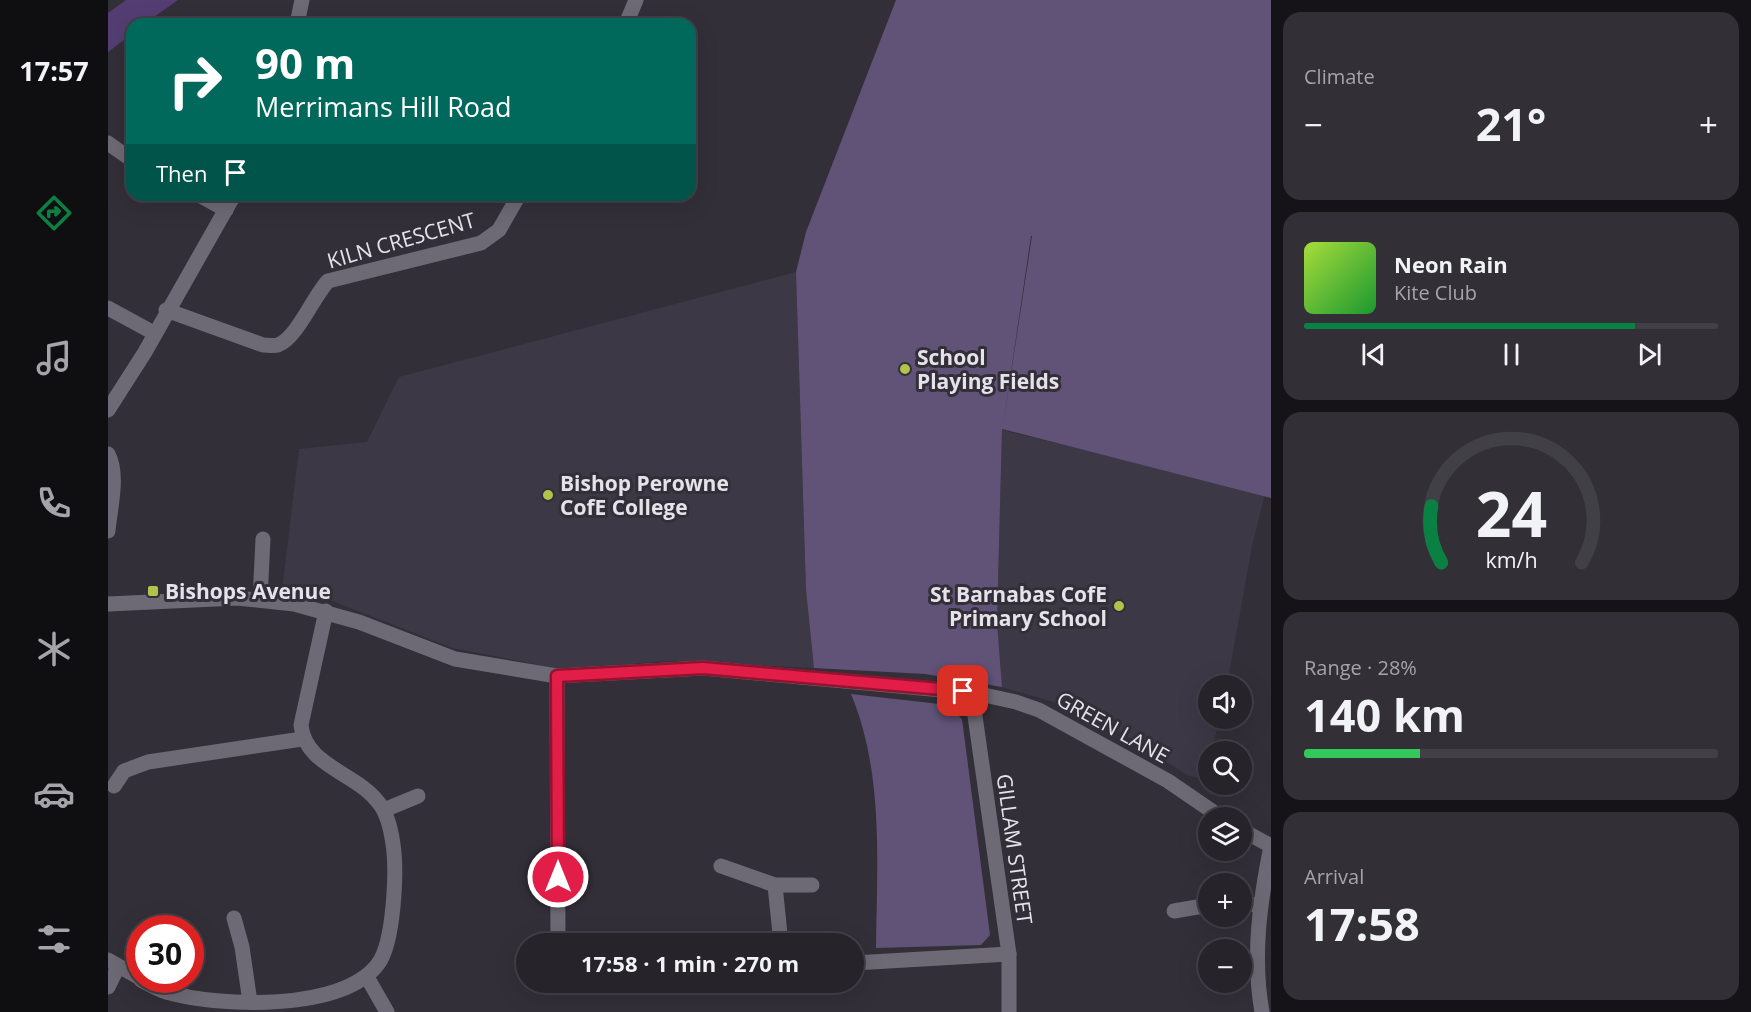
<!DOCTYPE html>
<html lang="en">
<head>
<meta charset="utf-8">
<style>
	body { margin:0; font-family:"Open Sans",sans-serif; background:#322f37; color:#f1f3f6; height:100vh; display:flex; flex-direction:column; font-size:22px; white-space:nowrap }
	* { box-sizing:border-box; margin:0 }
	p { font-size:20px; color:#a4a4a9 }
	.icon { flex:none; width:33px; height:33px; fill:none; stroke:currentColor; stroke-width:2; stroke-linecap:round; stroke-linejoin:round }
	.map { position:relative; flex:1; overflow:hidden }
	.sheet { display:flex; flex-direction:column; gap:12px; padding:12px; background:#151318; width:480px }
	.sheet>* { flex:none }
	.banner { position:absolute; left:18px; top:18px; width:570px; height:183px; border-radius:18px; box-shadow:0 6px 24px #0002,0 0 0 2px #424047; background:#00695c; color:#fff; overflow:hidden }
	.controls { position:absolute; left:1090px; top:675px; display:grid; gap:12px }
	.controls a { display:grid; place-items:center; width:54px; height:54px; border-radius:50%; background:#26232b; box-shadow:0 6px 24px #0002,0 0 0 2px #424047; font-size:30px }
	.speed { position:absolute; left:18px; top:915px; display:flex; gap:12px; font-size:30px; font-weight:700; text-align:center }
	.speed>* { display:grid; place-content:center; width:78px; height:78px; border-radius:50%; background:#26232b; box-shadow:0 6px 24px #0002,0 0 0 2px #424047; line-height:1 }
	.speed .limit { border:9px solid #d22; background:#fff; color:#111 }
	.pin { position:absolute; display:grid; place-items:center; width:51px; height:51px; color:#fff; margin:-26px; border-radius:12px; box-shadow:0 3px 9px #0006 }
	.me { position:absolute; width:66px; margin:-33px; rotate:0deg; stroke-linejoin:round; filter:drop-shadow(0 0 4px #0008) }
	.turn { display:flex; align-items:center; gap:21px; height:126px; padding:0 30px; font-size:27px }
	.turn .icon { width:78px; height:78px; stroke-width:2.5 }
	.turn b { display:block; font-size:42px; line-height:51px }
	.then { display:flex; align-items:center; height:57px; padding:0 30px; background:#0003; gap:12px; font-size:22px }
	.big { font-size:45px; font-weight:700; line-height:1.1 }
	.sheet .tile { flex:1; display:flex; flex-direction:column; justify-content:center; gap:9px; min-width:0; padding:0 21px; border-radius:18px; background:#322f37 }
	.sheet .dial { align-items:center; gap:0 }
	.dial svg { height:156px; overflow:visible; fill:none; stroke:#424047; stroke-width:7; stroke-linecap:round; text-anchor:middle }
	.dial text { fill:#f1f3f6; stroke:none }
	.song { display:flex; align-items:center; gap:18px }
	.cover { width:72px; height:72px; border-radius:9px; background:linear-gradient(135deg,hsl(80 70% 55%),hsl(130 70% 35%)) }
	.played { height:6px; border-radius:3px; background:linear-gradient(90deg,#0b8043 80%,#424047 80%) }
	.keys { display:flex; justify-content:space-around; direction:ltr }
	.heat { display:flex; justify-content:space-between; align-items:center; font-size:33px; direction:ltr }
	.charge { height:9px; border-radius:4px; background:linear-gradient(90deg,#34c759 28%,#424047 0) }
	.trip { position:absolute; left:408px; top:933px; width:348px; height:60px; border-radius:30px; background:#26232b; box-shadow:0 6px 24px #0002,0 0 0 2px #424047; font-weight:700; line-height:60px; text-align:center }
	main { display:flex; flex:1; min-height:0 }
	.dock { display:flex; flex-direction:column; width:108px; justify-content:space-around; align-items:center; background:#0f0e11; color:#a4a4a9 }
	.dock .icon { width:42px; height:42px }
	.dock .on { color:#0b8043 }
	.dock b { font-size:27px; color:#f1f3f6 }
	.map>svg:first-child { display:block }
	.built { fill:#3d3846 }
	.green { fill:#615377; fill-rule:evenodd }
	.water { fill:#533d72 }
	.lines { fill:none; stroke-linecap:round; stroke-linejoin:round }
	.minor { stroke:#6e6a75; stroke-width:15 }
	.route-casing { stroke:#92132f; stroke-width:15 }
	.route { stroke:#e11d48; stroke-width:10 }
	.poi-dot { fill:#b2c34c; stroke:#332f39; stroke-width:2 }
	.labels { text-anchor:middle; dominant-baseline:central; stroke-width:6; stroke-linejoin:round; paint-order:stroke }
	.street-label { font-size:21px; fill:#e5e3e9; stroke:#332f39 }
	.poi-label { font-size:21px; font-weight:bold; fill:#e5e3e9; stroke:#332f39; text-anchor:start }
</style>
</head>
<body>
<main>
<nav class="dock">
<b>17:57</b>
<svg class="icon on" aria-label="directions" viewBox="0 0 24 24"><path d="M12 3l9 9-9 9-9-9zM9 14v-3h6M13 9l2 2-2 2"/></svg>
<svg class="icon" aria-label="music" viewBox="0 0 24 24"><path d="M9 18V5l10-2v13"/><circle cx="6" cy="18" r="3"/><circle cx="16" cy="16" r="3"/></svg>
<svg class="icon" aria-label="phone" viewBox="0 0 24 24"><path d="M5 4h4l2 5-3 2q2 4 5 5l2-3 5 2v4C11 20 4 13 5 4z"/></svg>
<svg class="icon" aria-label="climate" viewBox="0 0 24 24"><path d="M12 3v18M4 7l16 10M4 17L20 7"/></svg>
<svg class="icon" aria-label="car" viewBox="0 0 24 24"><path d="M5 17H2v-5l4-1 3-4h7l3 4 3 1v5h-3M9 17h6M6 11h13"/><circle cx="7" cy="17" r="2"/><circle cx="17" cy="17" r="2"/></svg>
<svg class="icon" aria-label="filters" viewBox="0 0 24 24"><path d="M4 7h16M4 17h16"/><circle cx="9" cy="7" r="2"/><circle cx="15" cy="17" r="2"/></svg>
</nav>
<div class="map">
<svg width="1163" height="1012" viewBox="0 0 1163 1012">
	<rect width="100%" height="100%" fill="#332f39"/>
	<g class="built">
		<polygon points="688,272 698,590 706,668 555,661 458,670 345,648 209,595 174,591 191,449 259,442 291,377"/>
		<polygon points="894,430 1157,494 1144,546 1119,685 1101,686 1101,718 1111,719 1104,751 1101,752 1097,780 1079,775 983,713 894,687 889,622"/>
	</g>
	<g class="green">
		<path d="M788 0H1163V498L894 429 889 622 894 687 817 674 706 668 698 590 688 272 698 232ZM923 236H924L895 426Z"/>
		<path d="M743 694 840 705 854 719 882 935 873 945 768 948C769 864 776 773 743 694Z"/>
	</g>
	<polygon class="water" points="18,0 70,0 36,24 24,24 24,34 0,52 0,13"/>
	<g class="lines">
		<g class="minor">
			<polyline points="189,24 194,0"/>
			<polyline points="518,24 528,0"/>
			<polyline points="0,143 24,160"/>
			<polyline points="91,195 118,210"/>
			<polyline points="0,308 46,333"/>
			<path d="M58 310 155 345C159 345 166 346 170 345 189 338 205 297 220 281L373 243 391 230 411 195"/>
			<polyline points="0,410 37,352 126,195"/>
			<path d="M0 454C11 475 2 508 0 531"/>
			<polyline points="152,600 155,539"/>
			<polyline points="0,604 129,598 186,604 251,622 347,659 449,676 595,668 867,693 908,702 931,710 1060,781 1114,818"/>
			<polyline points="449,676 450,944"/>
			<polyline points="867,693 867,716 901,954 901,1012"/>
			<polyline points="6,786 16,771 40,762 194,739"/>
			<polyline points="276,810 310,796"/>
			<polyline points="1134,830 1163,846"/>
			<polyline points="613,866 667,885 704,885"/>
			<polyline points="667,885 673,944"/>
			<polyline points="1134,902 1151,906"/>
			<polyline points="1066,911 1101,905"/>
			<polyline points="126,918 134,947 142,1002"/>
			<polyline points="0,960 32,978"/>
			<polyline points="746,963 901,954"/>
			<polyline points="259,977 279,1012"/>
			<path d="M33 980C41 984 49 989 58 992 111 1007 234 1012 270 964 286 943 289 871 285 844 283 830 279 812 270 802 247 772 197 766 193 725L218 611"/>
			<polyline points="510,983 516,982"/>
			<polyline points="0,987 10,967"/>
			<path d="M1154 1012C1144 956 1152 901 1163 846"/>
		</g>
	</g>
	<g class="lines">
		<g class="route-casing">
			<polyline id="route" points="450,877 449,676 595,668 855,691"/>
		</g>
		<use href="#route" class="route"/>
	</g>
	<g class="poi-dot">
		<circle cx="797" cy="369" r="6"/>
		<circle cx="440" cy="495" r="6"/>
		<rect x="39" y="585" width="12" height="12" rx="3"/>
		<circle cx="1011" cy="606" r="6"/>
	</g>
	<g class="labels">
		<g class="street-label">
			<text transform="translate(293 240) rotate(-16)">KILN CRESCENT</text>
			<text transform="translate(1005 727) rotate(29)">GREEN LANE</text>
			<text transform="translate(907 849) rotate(82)">GILLAM STREET</text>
		</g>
		<g class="poi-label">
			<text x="809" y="357">School<tspan x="809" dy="24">Playing Fields</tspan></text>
			<text x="452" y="483">Bishop Perowne<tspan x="452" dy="24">CofE College</tspan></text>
			<text x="57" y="591">Bishops Avenue</text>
			<text x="999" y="594" text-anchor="end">St Barnabas CofE<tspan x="999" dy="24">Primary School</tspan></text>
		</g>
	</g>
</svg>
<div class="controls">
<a><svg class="icon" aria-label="sound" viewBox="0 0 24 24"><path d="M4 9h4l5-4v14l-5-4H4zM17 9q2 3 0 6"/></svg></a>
<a><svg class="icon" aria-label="search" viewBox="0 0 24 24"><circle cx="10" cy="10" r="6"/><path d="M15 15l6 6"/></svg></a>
<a><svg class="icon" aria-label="layers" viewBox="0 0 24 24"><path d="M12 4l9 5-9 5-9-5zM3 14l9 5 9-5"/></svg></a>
<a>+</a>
<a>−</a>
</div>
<div class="speed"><div class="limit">30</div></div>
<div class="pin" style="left:855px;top:691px;background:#d93025"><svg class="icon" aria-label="arrive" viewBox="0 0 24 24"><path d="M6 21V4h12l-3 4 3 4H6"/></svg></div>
<svg class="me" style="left:450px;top:877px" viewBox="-20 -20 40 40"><circle r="17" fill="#e11d48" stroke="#fff" stroke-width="3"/><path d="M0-11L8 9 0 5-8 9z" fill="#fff"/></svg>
<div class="trip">17:58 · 1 min · 270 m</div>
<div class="banner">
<div class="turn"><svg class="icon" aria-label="right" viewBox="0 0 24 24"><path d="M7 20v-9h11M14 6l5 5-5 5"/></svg><div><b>90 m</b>Merrimans Hill Road</div></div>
<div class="then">Then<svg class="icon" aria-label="arrive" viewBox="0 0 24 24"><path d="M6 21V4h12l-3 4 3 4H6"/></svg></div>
</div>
</div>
<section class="sheet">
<div class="tile"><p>Climate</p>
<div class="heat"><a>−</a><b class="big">21°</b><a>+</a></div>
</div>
<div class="tile">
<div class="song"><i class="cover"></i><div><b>Neon Rain</b><p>Kite Club</p></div></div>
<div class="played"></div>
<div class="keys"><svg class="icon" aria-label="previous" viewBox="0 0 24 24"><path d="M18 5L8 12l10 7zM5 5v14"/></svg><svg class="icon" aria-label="pause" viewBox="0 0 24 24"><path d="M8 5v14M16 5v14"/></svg><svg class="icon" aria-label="next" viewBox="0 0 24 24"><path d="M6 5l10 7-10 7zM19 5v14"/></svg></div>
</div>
<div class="tile dial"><svg viewBox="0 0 100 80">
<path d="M14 69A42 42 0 1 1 86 69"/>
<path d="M14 69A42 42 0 0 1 9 40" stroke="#0b8043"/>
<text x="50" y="56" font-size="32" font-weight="700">24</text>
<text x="50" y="72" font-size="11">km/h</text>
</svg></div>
<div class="tile"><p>Range · 28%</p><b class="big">140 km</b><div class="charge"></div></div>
<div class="tile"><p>Arrival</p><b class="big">17:58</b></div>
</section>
</main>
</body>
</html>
